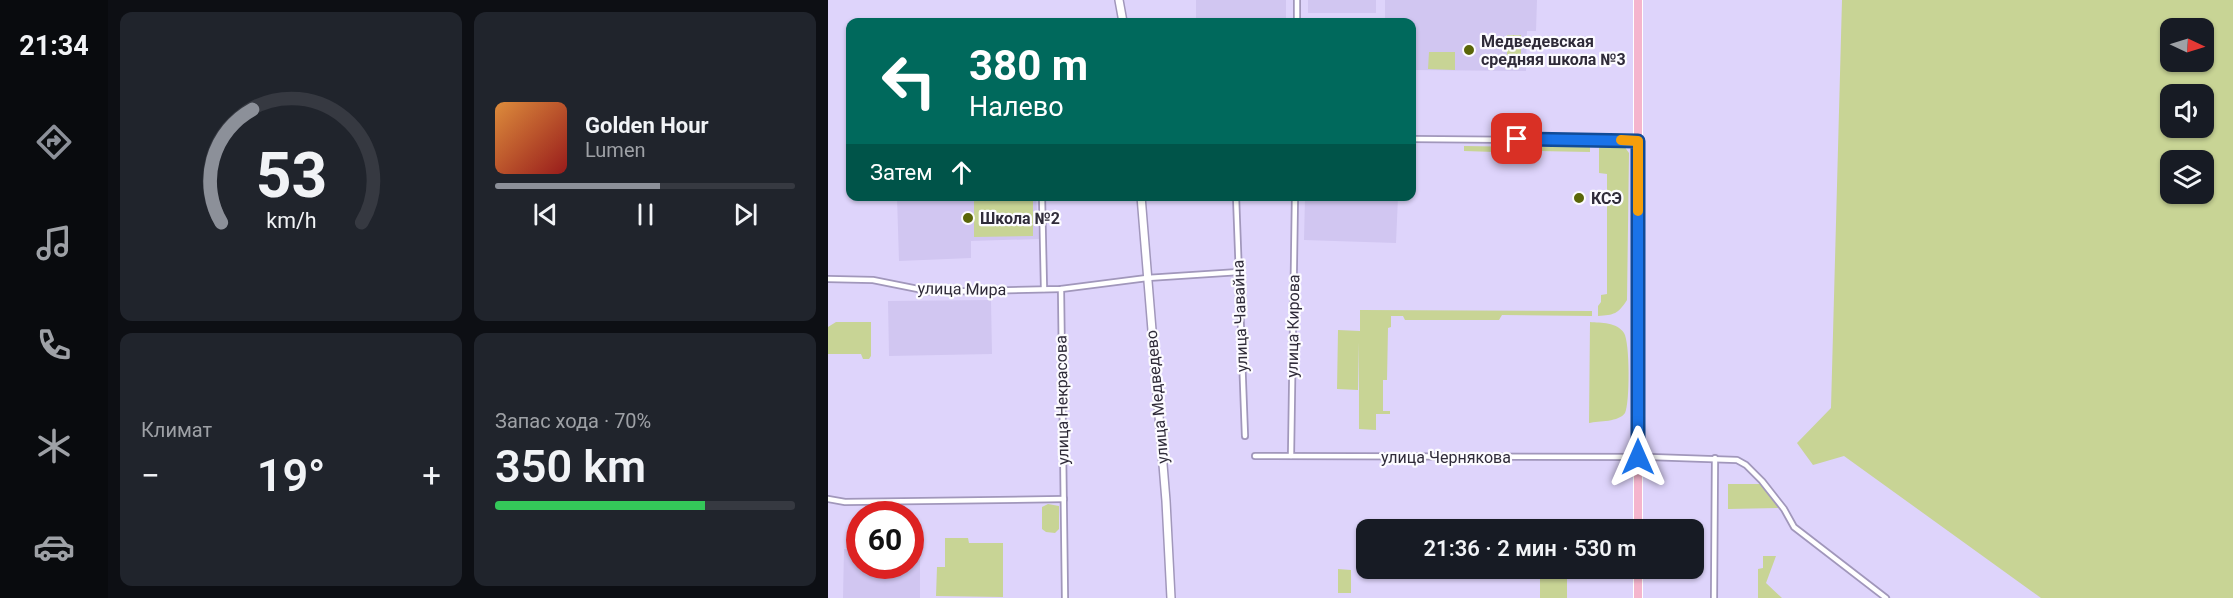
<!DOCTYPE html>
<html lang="ru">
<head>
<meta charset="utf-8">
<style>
	body { margin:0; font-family:Roboto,sans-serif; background:#20242c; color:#f1f3f6; height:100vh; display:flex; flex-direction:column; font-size:22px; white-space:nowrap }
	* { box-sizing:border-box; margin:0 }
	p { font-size:20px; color:#9ea1a6 }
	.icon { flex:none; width:33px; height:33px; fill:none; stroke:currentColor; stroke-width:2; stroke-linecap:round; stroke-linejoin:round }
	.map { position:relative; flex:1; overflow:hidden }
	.panel { display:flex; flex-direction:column; gap:12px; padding:12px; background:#0d0f14; width:720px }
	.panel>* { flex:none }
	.guide { position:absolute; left:18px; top:18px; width:570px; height:183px; border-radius:12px; box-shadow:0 2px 4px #0004; background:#00695c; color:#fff; overflow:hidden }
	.needle { width:39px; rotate:94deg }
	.tools { position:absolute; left:1332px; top:18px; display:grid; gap:12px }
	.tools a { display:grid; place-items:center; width:54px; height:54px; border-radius:12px; background:#171b24; box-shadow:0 2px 4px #0004; font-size:30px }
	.speed { position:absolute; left:18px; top:501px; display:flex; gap:12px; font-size:30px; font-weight:700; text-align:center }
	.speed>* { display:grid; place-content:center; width:78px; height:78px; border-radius:50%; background:#171b24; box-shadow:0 2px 4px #0004; line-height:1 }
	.speed .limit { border:9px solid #d22; background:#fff; color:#111 }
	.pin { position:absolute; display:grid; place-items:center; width:51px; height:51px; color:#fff; margin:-26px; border-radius:12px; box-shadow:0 3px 9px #0006 }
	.me { position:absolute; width:66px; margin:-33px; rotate:0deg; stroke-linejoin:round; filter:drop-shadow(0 0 4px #0008) }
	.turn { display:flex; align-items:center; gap:21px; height:126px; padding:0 24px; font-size:27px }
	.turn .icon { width:78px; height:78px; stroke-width:2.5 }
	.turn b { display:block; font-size:42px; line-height:51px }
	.then { display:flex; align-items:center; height:57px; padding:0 24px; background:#0003; gap:12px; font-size:22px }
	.big { font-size:45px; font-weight:600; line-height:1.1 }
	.panel .tile { flex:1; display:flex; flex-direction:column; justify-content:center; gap:9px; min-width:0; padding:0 21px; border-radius:12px; background:#20242c }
	.panel .dial { align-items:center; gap:0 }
	.dial svg { height:156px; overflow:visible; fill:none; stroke:#363941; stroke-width:7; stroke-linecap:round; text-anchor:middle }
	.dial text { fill:#f1f3f6; stroke:none }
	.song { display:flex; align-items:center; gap:18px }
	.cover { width:72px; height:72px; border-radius:9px; background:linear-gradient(135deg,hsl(30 70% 55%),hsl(0 70% 35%)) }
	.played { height:6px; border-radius:3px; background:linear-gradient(90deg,#8c9099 55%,#363941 55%) }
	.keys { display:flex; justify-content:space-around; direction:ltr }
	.heat { display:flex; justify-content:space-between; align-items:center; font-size:33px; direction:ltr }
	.charge { height:9px; border-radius:4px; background:linear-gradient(90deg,#34c759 70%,#363941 0) }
	.panel .tiles { flex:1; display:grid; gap:12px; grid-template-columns:repeat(2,1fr) }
	.trip { position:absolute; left:528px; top:519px; width:348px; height:60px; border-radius:12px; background:#171b24; box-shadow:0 2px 4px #0004; font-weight:600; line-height:60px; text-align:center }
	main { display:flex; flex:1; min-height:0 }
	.dock { display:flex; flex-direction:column; width:108px; justify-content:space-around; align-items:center; background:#090b0e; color:#9ea1a6 }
	.dock .icon { width:42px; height:42px }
	.dock .selected { color:#8c9099 }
	.dock b { font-size:27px; color:#f1f3f6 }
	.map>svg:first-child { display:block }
	.built { fill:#d1c6f1 }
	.green { fill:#c8d495; fill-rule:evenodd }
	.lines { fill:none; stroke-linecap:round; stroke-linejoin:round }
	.street-casing { stroke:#a197bb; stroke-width:8 }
	.secondary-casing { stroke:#a197bb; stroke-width:10 }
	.primary-casing { stroke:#fff; stroke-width:10 }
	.street { stroke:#fff; stroke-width:4.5 }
	.secondary { stroke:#fff; stroke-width:7 }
	.primary { stroke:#f5b5cd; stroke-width:8 }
	.route-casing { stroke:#114b97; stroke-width:15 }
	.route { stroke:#1a73e8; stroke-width:10 }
	.slow { stroke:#f59e0b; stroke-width:10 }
	.poi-dot { fill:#5a6609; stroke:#fcfbff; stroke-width:2 }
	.labels { text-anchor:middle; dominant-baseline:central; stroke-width:4.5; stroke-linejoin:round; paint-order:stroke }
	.poi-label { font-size:16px; font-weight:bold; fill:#2f2b39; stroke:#fcfbff; text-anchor:start }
	.street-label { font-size:16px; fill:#2f2b39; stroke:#fcfbff }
</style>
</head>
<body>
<main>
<nav class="dock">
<b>21:34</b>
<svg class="icon selected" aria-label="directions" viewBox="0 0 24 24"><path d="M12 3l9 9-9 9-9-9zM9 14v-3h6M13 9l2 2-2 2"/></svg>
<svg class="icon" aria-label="music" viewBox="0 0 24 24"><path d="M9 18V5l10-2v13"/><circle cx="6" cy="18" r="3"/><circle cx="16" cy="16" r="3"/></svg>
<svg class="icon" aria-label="phone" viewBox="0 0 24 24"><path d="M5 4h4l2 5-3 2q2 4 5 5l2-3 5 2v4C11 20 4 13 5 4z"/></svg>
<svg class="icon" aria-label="climate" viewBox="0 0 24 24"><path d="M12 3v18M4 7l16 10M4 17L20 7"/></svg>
<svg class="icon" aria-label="car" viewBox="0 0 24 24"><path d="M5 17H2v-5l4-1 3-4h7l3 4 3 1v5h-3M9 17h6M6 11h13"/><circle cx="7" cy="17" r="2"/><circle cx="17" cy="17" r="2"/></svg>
</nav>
<section class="panel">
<div class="tiles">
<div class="tile dial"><svg viewBox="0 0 100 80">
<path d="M14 69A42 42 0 1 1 86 69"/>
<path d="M14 69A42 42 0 0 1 30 11" stroke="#8c9099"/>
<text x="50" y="56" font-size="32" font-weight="700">53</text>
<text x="50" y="72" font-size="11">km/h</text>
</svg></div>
<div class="tile">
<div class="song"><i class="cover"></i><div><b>Golden Hour</b><p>Lumen</p></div></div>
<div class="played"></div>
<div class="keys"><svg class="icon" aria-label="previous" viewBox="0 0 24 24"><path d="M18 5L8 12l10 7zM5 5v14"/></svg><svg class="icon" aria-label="pause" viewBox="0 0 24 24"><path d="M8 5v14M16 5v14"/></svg><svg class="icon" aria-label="next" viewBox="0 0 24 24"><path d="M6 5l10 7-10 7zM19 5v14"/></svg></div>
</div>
<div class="tile"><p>Климат</p>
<div class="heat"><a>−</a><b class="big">19°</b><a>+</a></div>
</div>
<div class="tile"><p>Запас хода · 70%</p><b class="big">350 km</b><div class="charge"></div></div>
</div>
</section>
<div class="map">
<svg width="1405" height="598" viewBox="0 0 1405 598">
	<rect width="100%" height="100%" fill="#ded4fb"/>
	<g class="built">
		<rect x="368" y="0" width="90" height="22"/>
		<rect x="480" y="0" width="68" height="13"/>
		<polygon points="557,0 709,0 708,31 699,31 698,71 584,70 584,22 557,22"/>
		<polygon points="69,197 208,197 211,239 143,241 143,258 71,261"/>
		<polygon points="477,197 570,197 568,243 476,240"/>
		<polygon points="163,300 164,354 61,356 60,301"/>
		<polygon points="16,549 31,550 32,566 82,566 83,550 92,550 92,598 15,598"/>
	</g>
	<g class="green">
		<path d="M1014 0H1405V598H1213L1016 456 985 465 969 443 1003 408ZM1342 28H1376V62H1342ZM1342 94H1376V128H1342ZM1342 160H1376V194H1342Z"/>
		<rect x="679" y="35" width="14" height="21"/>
		<polygon points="601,52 627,52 627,70 600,69"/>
		<polygon points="636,146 701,147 701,153 636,151"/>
		<path d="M771 146H796L801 153 799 300C790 314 786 315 770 316V306L773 302V295L779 294V174L771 173Z"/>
		<polygon points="710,147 762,147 762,152 710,151"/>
		<polygon points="146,197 205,197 205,236 146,237"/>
		<polygon points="532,310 764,311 764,316 674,315 671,320 577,320 575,316 563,316 563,327 560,328 559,380 555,380 555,411 562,411 562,414 548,414 548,430 531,429 531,342 530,390 509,389 510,330 532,331"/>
		<polygon points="8,322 43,322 43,356 41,359 35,359 33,354 0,354 0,327"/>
		<path d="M762 322C773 323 789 322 796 333 802 342 802 404 797 413 791 422 771 421 761 423Z"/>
		<polygon points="900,484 933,484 950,505 950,508 900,509"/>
		<polygon points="220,504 231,506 231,529 227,533 218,532 214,529 214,507"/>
		<polygon points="117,538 140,538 141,543 175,543 175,597 108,596 109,567 117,567"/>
		<polygon points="935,556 948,556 938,583 954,598 930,598 930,569 935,568"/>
		<polygon points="510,569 523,570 523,593 510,593"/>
		<polygon points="729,569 739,569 739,598 712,598 712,575 729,575"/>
	</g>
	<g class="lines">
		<g class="street-casing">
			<g id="street">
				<polyline points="469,22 469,0"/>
				<polyline points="584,139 810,141"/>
				<polyline points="214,196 216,289"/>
				<polyline points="408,196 417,436"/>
				<polyline points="0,279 45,280 105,292 233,289 319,278 411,272"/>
				<polyline points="233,289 237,598"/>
				<polyline points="427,456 822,457 909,460 918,465 934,481 956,509 966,527 1058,598"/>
				<polyline points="463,456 467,196"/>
				<polyline points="0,499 17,502 236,499"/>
				<polyline points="886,598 887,458"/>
			</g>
		</g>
		<g class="secondary-casing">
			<g id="secondary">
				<polyline points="291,0 295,22"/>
				<polyline points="313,196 338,501 343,598"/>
			</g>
		</g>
		<g class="primary-casing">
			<g id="primary">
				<polyline points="810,530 810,0"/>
				<polyline points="810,568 810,598"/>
			</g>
		</g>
		<use href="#street" class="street"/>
		<use href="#secondary" class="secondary"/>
		<use href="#primary" class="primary"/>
	</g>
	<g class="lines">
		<g class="route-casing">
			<polyline id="route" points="689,139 810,141 810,457"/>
		</g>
		<use href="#route" class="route"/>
		<polyline class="slow" points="793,140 810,141 810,211"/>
	</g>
	<g class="poi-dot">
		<circle cx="641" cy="50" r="6"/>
		<circle cx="751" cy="198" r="6"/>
		<circle cx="140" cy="218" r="6"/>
	</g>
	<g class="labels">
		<g class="poi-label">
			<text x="653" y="41">Медведевская<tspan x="653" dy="18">средняя школа №3</tspan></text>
			<text x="763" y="198">КСЭ</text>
			<text x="152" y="218">Школа №2</text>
		</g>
		<g class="street-label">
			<text transform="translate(134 289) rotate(1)">улица Мира</text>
			<text transform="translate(412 316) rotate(-92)">улица Чавайна</text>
			<text transform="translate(465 326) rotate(-89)">улица Кирова</text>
			<text transform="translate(329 397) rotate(-95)">улица Медведево</text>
			<text transform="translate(234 400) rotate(-91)">улица Некрасова</text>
			<text x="618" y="457">улица Чернякова</text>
		</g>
	</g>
</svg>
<div class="tools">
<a><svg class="needle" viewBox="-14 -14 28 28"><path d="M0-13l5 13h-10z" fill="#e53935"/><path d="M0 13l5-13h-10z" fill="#9ea1a6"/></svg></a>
<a><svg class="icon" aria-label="sound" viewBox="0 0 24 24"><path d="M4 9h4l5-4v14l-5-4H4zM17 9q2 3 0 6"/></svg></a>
<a><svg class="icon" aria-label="layers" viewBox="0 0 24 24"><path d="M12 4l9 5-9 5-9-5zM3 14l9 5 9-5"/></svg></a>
</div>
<div class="speed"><div class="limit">60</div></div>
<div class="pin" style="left:689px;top:139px;background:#d93025"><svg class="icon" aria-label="arrive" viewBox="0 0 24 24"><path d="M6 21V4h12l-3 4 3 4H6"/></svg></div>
<svg class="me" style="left:810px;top:457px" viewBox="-20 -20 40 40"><path d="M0-17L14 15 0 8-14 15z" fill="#1a73e8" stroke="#fff" stroke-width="4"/></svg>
<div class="trip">21:36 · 2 мин · 530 m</div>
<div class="guide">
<div class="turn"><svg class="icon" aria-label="left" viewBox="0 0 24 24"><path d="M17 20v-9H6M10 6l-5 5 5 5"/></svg><div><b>380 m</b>Налево</div></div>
<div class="then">Затем<svg class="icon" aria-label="ahead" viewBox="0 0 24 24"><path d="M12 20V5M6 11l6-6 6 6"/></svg></div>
</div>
</div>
</main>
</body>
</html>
